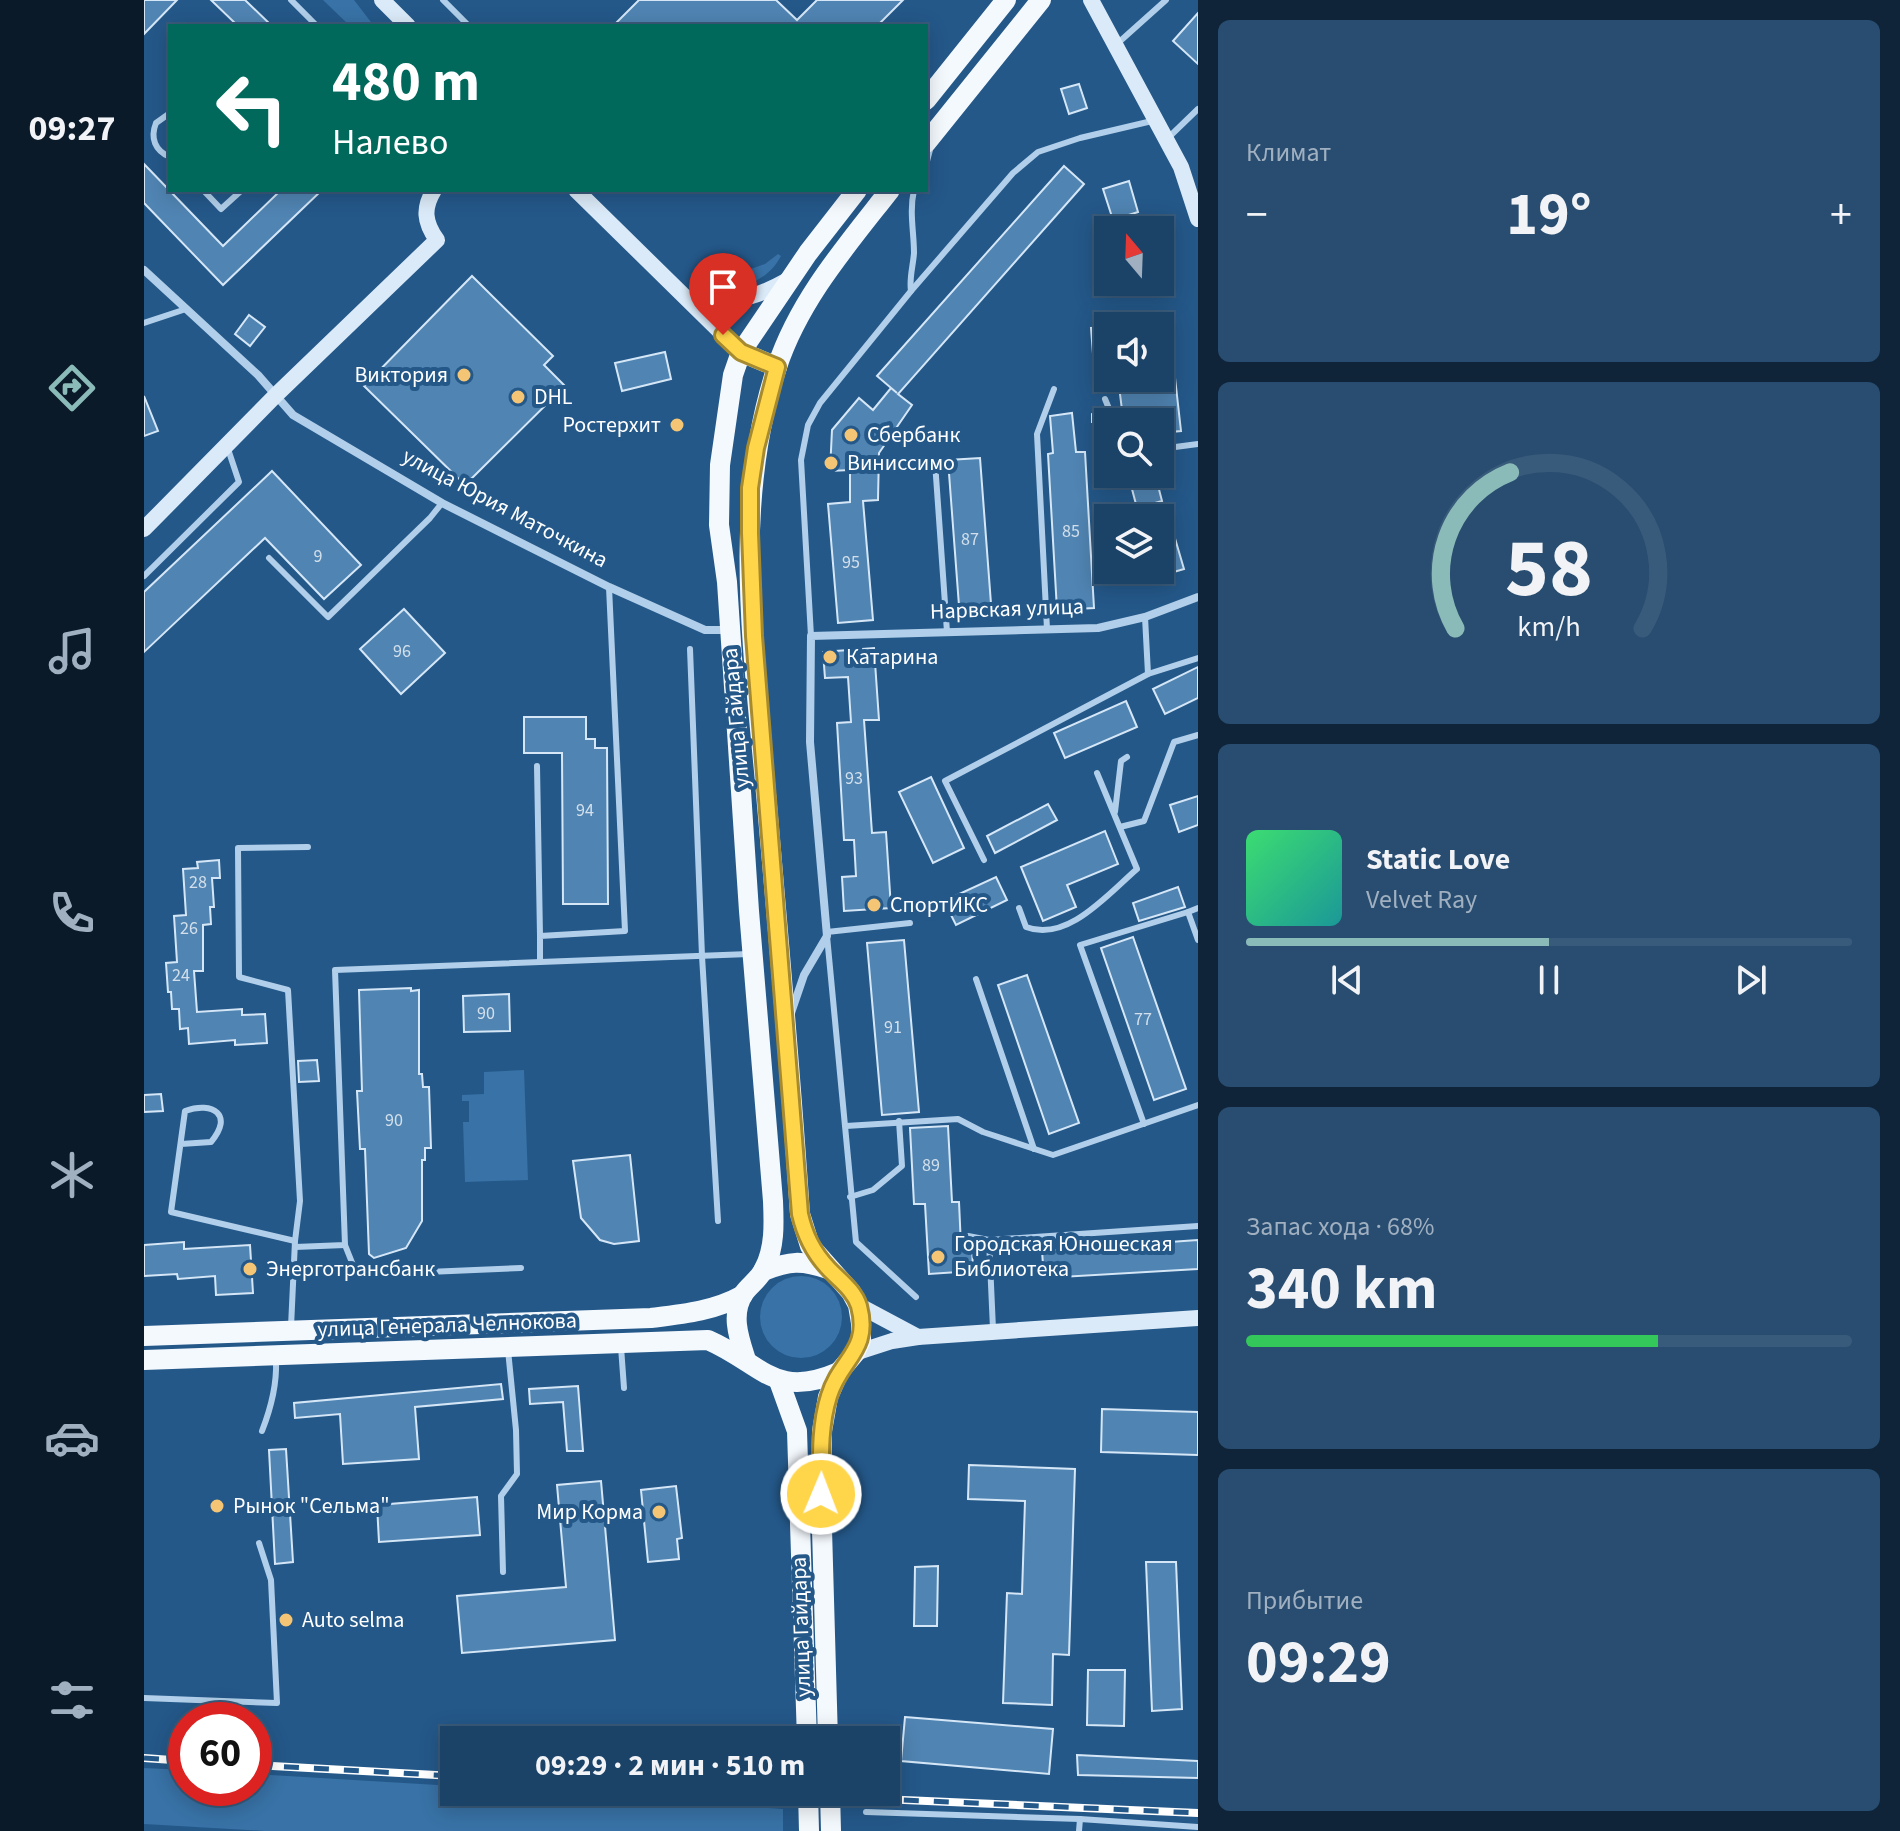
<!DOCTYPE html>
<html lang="ru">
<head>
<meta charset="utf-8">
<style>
	body { margin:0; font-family:"Source Sans 3",sans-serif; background:#284d70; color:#f1f3f6; height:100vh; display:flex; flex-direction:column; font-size:30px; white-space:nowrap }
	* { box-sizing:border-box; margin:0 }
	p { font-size:26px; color:#a0b0c0 }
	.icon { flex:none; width:44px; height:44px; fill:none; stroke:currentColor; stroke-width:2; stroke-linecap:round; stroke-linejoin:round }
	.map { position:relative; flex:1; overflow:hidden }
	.details { display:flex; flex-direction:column; gap:20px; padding:20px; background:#0f2439; width:702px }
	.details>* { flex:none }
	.hud { position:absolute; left:24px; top:24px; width:760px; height:168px; border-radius:0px; box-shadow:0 4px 20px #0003,0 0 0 2px #395b7b; background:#00695c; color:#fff; overflow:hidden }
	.needle { width:52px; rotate:341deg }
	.buttons { position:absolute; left:950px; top:216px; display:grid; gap:16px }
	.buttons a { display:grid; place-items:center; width:80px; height:80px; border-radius:0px; background:#1b4267; box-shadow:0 4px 20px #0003,0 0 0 2px #395b7b; font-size:40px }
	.speed { position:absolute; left:24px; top:1702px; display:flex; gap:16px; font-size:40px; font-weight:700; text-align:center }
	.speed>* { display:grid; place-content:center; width:104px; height:104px; border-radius:50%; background:#1b4267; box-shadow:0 4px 20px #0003,0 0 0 2px #395b7b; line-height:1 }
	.speed .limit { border:12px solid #d22; background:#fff; color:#111 }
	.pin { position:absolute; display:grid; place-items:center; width:68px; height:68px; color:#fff; margin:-82px -34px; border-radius:50% 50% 50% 0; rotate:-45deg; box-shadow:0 0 8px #0007 }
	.pin .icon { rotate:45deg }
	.me { position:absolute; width:88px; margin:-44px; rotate:1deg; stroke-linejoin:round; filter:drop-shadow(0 0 6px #0008) }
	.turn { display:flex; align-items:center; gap:28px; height:168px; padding:0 32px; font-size:36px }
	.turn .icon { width:104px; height:104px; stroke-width:2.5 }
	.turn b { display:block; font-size:56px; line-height:68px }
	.big { font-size:60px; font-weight:700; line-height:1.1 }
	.details .widget { flex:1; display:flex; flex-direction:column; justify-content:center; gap:12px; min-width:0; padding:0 28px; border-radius:12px; background:#284d70 }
	.details .dial { align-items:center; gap:0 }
	.dial svg { height:208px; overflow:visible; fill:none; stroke:#395b7b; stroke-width:7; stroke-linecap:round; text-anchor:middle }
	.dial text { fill:#f1f3f6; stroke:none }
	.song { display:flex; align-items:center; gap:24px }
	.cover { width:96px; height:96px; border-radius:12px; background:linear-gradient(135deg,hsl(140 70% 55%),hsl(180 70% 35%)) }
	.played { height:8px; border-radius:4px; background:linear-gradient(90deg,#8bbbb9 50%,#395b7b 50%) }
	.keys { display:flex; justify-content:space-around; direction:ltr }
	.heat { display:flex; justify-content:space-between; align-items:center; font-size:44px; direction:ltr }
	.charge { height:12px; border-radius:6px; background:linear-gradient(90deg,#34c759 68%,#395b7b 0) }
	.trip { position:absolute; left:296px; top:1726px; width:460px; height:80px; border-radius:0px; background:#1b4267; box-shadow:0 4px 20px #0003,0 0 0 2px #395b7b; font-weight:700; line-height:80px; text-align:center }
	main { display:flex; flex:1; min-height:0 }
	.tab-bar { display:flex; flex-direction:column; width:144px; justify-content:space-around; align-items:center; background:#0b1a29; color:#a0b0c0 }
	.tab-bar .icon { width:56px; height:56px }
	.tab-bar .on { color:#8bbbb9 }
	.tab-bar b { font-size:36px; color:#f1f3f6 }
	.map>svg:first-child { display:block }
	.green { fill:#3872a6 }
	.building { fill:#5084b2; stroke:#d5e7f7; stroke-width:2 }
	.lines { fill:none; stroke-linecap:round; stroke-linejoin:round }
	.lane { stroke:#b1cfea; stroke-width:6 }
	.street { stroke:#b1cfea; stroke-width:8 }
	.secondary { stroke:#dbeaf8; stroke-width:16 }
	.primary { stroke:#f4f9fe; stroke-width:20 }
	.rail-casing { stroke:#fff; stroke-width:8 }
	.rail { stroke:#245889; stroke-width:5; stroke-dasharray:15; stroke-linecap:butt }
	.primary-bridge { stroke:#f4f9fe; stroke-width:20 }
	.route-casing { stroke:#a68a30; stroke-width:20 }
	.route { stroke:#ffd54a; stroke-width:14 }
	.poi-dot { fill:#f4c574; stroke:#245889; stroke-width:3 }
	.labels { text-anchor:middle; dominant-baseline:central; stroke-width:8; stroke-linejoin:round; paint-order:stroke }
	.number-label { font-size:18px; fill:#d3e0ec }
	.poi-label { font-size:22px; fill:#fff; stroke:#245889; text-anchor:start }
	.street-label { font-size:22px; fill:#fff; stroke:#245889 }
</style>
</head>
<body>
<main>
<nav class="tab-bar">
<b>09:27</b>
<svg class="icon on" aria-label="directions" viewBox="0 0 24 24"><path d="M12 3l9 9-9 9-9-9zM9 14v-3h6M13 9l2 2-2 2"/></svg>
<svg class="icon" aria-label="music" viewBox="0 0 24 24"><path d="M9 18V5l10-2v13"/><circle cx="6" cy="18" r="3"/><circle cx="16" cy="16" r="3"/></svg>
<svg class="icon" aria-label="phone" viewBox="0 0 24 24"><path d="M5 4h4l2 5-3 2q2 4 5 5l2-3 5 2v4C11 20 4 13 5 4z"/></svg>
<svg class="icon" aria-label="climate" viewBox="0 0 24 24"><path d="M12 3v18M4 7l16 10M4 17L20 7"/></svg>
<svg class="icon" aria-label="car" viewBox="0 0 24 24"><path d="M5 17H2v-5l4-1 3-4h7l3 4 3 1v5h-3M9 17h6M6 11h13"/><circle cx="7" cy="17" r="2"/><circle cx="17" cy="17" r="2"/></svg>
<svg class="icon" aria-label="filters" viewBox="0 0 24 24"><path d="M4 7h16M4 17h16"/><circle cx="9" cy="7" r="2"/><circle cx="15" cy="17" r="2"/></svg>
</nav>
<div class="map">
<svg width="1054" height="1831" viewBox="0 0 1054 1831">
	<rect width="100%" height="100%" fill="#245889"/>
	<g class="green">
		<polygon points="179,0 210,0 230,26 206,26"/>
		<path d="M634 254 637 256C628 273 614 282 596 286L593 274 621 264Z"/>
		<polygon points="380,1070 384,1180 321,1182 319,1122 325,1122 325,1101 318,1101 318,1095 340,1094 340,1072"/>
		<circle cx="657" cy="1317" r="41"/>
		<polygon points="0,1768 42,1770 42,1788 110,1788 110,1774 310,1786 310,1792 403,1792 639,1809 639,1831 121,1831 0,1824"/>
	</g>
	<g class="building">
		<polygon points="0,0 33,0 0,34"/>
		<polygon points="67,0 101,0 128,26 94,26"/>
		<polygon points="495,0 632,0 653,20 673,0 759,0 733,26 469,26"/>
		<polygon points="1054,13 1054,64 1029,41"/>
		<polygon points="935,84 943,108 925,114 917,89"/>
		<polygon points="0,164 79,246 137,190 178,190 79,285 0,203"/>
		<polygon points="920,166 940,184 754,394 768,405 735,453 734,500 719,501 729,620 694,623 684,504 706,502 706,470 686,471 688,430 715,398 729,410 747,388 753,393 733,376"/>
		<polygon points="985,181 994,212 969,220 959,189"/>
		<polygon points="328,276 409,356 400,365 421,386 321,485 220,386"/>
		<polygon points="105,315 121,327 106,346 91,334"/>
		<polygon points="964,327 964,366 950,367 947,328"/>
		<polygon points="521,352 527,379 478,391 471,363"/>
		<polygon points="1029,360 1037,431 1016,433 1016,422 948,422 948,414 960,412 966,417 972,411 978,410 974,378 1016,378 1016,361"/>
		<polygon points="0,396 14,431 0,436"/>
		<polygon points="928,413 932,452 941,452 950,608 913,610 904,454 909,453 906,416"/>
		<polygon points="836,458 848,617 816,619 804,460"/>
		<polygon points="128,471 217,565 180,599 121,538 0,652 0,592"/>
		<polygon points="984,474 1011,474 1018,501 993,508"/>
		<polygon points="1030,535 1040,569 1016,576 1016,539"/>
		<polygon points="260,609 301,653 257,694 216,649"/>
		<polygon points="730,648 735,720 720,720 728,833 742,832 747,908 700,911 698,877 712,876 710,840 700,840 693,723 707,722 704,677 681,678 679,652"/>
		<polygon points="1054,667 1054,698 1021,714 1009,689"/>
		<polygon points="982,701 993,727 921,758 910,733"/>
		<polygon points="380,717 442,717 442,739 451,739 451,748 463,748 464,904 419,904 418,753 380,753"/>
		<polygon points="787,777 820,848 789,863 755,792"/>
		<polygon points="1054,796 1054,825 1035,832 1026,805"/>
		<polygon points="904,804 913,820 851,853 843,836"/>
		<polygon points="961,831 974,864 923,885 932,907 899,921 877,867"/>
		<polygon points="75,860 76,878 68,878 70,907 66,907 67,924 59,925 59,971 50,971 53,1012 98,1009 98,1015 121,1014 123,1043 91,1045 91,1040 45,1044 44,1028 36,1029 35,1009 28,1009 27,992 24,992 22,963 33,962 30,916 42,915 39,869 54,868 53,862"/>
		<polygon points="852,877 863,900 812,925 800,901"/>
		<polygon points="1034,887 1041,907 995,921 989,903"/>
		<polygon points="989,937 1042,1089 1010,1100 957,948"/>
		<polygon points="760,940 775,1112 738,1115 723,943"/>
		<polygon points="883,975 935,1123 905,1134 854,985"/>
		<polygon points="267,988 267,991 275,990 275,1074 278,1074 279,1087 285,1087 287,1148 281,1148 281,1160 278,1160 278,1221 262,1248 230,1258 225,1254 221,1149 216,1149 213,1091 218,1091 215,990"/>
		<polygon points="365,994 366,1031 320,1032 319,996"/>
		<polygon points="173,1060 175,1081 155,1082 154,1061"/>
		<polygon points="17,1094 19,1111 0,1112 0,1095"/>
		<polygon points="804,1126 808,1202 815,1202 817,1246 828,1245 829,1271 785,1274 781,1204 770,1204 766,1128"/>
		<polygon points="486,1155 495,1241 470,1244 456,1240 437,1218 429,1161"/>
		<polygon points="1054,1240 1054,1269 900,1278 898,1251"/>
		<polygon points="40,1242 40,1249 106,1245 109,1293 72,1295 71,1276 34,1279 33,1274 0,1276 0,1245"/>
		<polygon points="357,1384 359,1399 271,1407 275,1459 199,1464 196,1414 151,1418 150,1403"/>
		<polygon points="434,1386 439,1451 423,1451 419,1402 386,1404 385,1389"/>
		<polygon points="958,1409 1054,1412 1054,1455 957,1452"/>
		<polygon points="142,1449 149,1562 131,1564 125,1450"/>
		<polygon points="825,1465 931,1469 925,1655 909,1654 908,1705 859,1703 863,1593 878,1594 881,1501 824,1499"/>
		<polygon points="457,1481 471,1640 318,1653 313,1596 422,1587 413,1485"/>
		<polygon points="532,1486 538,1538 533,1539 535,1559 504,1562 497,1490"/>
		<polygon points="333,1497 336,1535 235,1542 233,1505"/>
		<polygon points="1002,1562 1032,1562 1038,1709 1008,1711"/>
		<polygon points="794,1566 793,1626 770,1626 771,1567"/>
		<polygon points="944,1670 981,1670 980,1726 943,1725"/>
		<polygon points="761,1717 909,1729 905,1774 757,1761"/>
		<polygon points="933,1755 1054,1761 1054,1778 934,1775"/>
	</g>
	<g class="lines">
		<g class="lane">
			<polyline points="147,0 173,26"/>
			<polyline points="299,0 325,26"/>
			<polyline points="974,43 1022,0"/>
			<path d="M26 113 12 123C6 138 11 151 26 157"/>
			<polyline points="1024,138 1054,109"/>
			<polyline points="782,165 787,146"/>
			<polyline points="59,190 77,209 98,190"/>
			<path d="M767 291C765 278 769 267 770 253 770 232 765 212 770 190"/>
			<polyline points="0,323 42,309"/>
			<polyline points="961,399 966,411"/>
			<polyline points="1016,449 1054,444"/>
			<polyline points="791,462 803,632"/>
			<polyline points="125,558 184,617 286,518 298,503"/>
			<polyline points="0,576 95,482 84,449"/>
			<polyline points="903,629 893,434 910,389"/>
			<polyline points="667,636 657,460 664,425 676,403 767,291 869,173 894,152 936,138 1008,121"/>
			<polyline points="546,649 558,956 574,1221"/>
			<polyline points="1004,674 1054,658"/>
			<polyline points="393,766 396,936"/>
			<polyline points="971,812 977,761 983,757"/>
			<polyline points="976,827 1000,821 1030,742 1054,735"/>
			<polyline points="840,860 801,781 1004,674 1001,617"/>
			<path d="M875 908 882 927C923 943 964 894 993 869L953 773"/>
			<polyline points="1054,908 1044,912 1054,940"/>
			<polyline points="683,932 766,923"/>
			<polyline points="683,936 712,1242 772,1297"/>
			<polyline points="396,962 396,936 481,931 465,587"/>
			<polyline points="832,979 890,1149"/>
			<polyline points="1000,1124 936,945 1044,912"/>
			<polyline points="702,1126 814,1119 839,1132 909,1155 1054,1105"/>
			<path d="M37 1144 67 1142C90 1115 69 1101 41 1111L27 1212 151 1241"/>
			<polyline points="706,1197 729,1190 758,1166 755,1121"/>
			<polyline points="824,1236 845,1240"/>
			<polyline points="201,1245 213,1275 377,1268"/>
			<polyline points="151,1247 201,1245 191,970 605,954"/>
			<polyline points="147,1327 151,1241 156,1201 144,990 95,977 94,848 164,847"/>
			<polyline points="849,1329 845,1240 1054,1226"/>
			<polyline points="477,1347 480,1388"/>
			<path d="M118 1431C127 1408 133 1386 132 1361"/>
			<polyline points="359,1572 357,1496 373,1474 372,1430 364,1350"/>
			<polyline points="0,1698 133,1703 127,1580 115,1543"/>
			<polyline points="722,1812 936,1819 1054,1827"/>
			<polyline points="935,1831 936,1819"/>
		</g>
		<g class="street">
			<polyline points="0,270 114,375 149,415 298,503 465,587 561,630 585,630"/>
			<polyline points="647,1013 660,975 683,936 666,742 667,636 954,628 1001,617 1054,597"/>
		</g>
		<g class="secondary">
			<polyline points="238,0 264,26"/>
			<polyline points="947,0 1037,167 1054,219"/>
			<polyline points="432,190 597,352"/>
			<path d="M543 298C589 301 603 303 644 280"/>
			<path d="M0 529 132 395 293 240C280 222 279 208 290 190"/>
			<polyline points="714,1305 774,1337"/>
			<polyline points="711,1353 748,1341 774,1337 1054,1318"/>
		</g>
		<g class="primary">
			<polyline points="782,100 862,0"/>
			<polyline points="782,143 897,0"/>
			<polyline points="597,352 633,367"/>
			<path d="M619 1271C646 1261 657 1260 684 1269"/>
			<path d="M0 1336 507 1318C540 1314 570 1311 599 1295"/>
			<path d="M0 1360 564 1340C619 1364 630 1400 695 1372"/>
			<path d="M602 1360C595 1338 586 1314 600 1293 606 1285 616 1278 620 1269 631 1248 630 1224 629 1201L605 911 583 582 575 525 576 465 589 375 597 352 664 253 713 190"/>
			<polyline points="635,1381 653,1431 663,1740"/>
			<path d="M684 1740 677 1494 678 1431 684 1397 695 1372 711 1353 717 1340V1323L714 1305 707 1292 666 1246 656 1214C647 1078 635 941 623 805 611 661 586 508 633 367 655 300 703 245 746 190"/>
		</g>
		<g class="rail-casing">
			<g id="rail">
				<polyline points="0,1758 42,1761"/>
				<polyline points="110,1765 310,1776"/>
				<polyline points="580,1792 1054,1813"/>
			</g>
		</g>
		<use href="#rail" class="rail"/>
		<g class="primary-bridge">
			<polyline points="664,1792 665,1831"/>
			<polyline points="686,1792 687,1831"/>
		</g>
	</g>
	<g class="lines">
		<g class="route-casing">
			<path id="route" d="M579 335 597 352 633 367 612 448 606 488V533L610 636 656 1214C661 1236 669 1252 684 1268 695 1280 710 1290 715 1306 727 1351 696 1359 685 1396 675 1427 677 1462 677 1494"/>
		</g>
		<use href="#route" class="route"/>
	</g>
	<g class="poi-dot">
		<circle cx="320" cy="375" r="8"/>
		<circle cx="374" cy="397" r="8"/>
		<circle cx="533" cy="425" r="8"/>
		<circle cx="707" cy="435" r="8"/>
		<circle cx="687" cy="463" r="8"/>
		<circle cx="686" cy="657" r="8"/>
		<circle cx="730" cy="905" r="8"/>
		<circle cx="794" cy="1257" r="8"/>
		<circle cx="106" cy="1269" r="8"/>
		<circle cx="73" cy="1506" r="8"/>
		<circle cx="515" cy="1512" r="8"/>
		<circle cx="142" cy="1620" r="8"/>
	</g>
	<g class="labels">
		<g class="number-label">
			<text x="927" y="531">85</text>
			<text x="826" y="539">87</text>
			<text x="174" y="556">9</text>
			<text x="707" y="562">95</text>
			<text x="258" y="651">96</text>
			<text x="710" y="778">93</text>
			<text x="441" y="810">94</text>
			<text x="54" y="882">28</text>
			<text x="45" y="928">26</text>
			<text x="37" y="975">24</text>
			<text x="342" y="1013">90</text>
			<text x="999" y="1019">77</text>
			<text x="749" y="1027">91</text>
			<text x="250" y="1120">90</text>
			<text x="787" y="1165">89</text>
		</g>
		<g class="poi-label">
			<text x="304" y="375" text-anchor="end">Виктория</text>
			<text x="390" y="397">DHL</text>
			<text x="517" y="425" text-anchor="end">Ростерхит</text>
			<text x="723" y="435">Сбербанк</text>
			<text x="703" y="463">Виниссимо</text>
			<text x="702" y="657">Катарина</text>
			<text x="746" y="905">СпортИКС</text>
			<text x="810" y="1244">Городская Юношеская<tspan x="810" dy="25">Библиотека</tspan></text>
			<text x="122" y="1269">Энерготрансбанк</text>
			<text x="89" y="1506">Рынок "Сельма"</text>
			<text x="499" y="1512" text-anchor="end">Мир Корма</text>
			<text x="158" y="1620">Auto selma</text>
		</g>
		<g class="street-label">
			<text transform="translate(361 508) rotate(28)">улица Юрия Маточкина</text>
			<text transform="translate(863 609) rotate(-2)">Нарвская улица</text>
			<text transform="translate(592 718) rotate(-95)">улица Гайдара</text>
			<text transform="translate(303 1325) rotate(-2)">улица Генерала Челнокова</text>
			<text transform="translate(657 1627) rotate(-92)">улица Гайдара</text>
		</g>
	</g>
</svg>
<div class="buttons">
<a><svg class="needle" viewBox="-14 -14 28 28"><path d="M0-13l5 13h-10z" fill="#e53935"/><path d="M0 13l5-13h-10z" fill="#a0b0c0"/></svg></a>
<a><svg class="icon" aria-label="sound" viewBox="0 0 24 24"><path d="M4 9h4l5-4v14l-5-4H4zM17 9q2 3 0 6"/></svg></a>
<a><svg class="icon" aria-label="search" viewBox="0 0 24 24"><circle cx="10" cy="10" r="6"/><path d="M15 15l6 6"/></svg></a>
<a><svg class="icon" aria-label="layers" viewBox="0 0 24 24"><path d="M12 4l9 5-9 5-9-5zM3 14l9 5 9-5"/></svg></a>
</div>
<div class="speed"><div class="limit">60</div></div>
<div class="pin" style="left:579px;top:335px;background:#d93025"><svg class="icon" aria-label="arrive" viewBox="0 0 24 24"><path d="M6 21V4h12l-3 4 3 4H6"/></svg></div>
<svg class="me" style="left:677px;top:1494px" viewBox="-20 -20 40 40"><circle r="17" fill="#ffd54a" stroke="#fff" stroke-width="3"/><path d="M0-11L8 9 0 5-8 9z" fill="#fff"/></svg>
<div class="trip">09:29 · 2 мин · 510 m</div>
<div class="hud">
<div class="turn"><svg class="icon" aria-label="left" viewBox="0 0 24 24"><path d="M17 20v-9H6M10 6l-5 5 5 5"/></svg><div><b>480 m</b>Налево</div></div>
</div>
</div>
<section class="details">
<div class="widget"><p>Климат</p>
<div class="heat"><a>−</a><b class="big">19°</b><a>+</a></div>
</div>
<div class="widget dial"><svg viewBox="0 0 100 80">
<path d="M14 69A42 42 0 1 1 86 69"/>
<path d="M14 69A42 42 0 0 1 35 9" stroke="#8bbbb9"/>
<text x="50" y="56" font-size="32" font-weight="700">58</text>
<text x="50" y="72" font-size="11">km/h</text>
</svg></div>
<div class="widget">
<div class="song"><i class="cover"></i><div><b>Static Love</b><p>Velvet Ray</p></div></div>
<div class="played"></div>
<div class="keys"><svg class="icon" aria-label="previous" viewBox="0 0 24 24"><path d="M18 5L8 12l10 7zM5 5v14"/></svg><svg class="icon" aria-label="pause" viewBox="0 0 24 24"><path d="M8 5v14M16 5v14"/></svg><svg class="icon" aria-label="next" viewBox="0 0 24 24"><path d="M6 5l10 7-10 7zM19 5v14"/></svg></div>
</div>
<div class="widget"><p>Запас хода · 68%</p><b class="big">340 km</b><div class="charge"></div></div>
<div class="widget"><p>Прибытие</p><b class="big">09:29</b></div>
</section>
</main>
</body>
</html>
